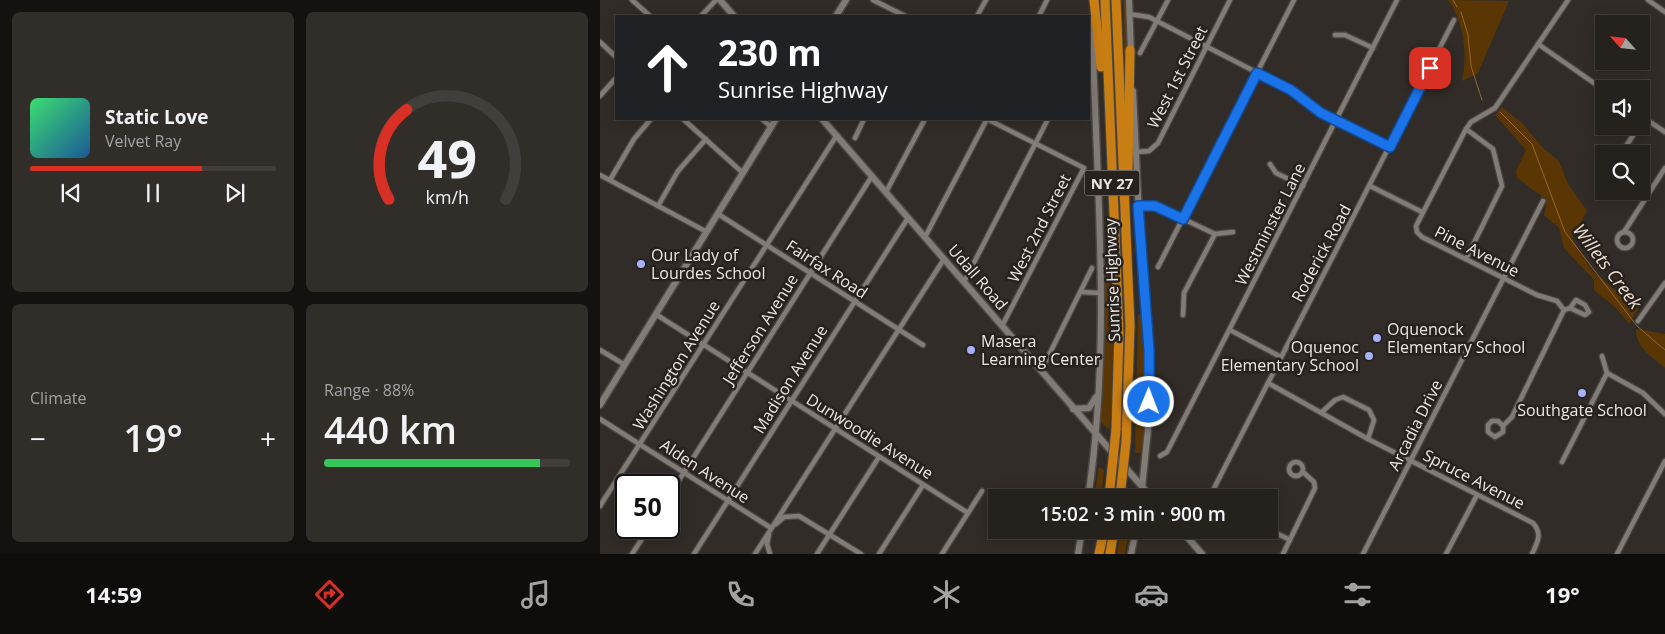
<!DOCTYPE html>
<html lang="en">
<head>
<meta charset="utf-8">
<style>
	body { margin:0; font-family:"Open Sans",sans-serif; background:#312e2a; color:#f1f3f6; height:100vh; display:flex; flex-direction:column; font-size:19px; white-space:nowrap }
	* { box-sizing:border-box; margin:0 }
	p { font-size:16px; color:#a3a3a4 }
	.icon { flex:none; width:28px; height:28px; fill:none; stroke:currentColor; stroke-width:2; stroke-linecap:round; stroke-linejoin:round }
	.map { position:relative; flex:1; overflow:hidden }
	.sheet { display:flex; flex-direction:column; gap:12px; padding:12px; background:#141210; width:600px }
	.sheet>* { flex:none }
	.top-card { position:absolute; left:15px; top:15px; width:475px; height:105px; border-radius:0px; box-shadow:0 2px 12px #0003,0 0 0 1px #423e3b; background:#202124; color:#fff; overflow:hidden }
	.needle { width:32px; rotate:297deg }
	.buttons { position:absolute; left:995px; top:15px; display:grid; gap:10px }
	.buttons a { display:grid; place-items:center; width:55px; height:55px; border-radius:0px; background:#25211d; box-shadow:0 2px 12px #0003,0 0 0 1px #423e3b; font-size:25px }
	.speed { position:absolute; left:15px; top:474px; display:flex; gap:10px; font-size:25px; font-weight:700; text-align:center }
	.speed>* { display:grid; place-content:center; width:65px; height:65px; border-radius:50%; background:#25211d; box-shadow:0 2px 12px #0003,0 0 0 1px #423e3b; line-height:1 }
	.speed .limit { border:2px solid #111; border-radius:8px; background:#fff; color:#111 }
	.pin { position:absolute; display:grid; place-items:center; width:42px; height:42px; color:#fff; margin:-21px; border-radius:10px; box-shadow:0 2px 8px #0006 }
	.me { position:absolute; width:55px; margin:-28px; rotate:1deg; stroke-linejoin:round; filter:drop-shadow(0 0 4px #0008) }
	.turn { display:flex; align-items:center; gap:18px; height:105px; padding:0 20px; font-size:22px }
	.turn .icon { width:65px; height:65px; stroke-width:2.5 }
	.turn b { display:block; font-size:35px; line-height:42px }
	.big { font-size:38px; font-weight:600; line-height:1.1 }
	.sheet .widget { flex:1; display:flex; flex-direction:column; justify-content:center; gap:8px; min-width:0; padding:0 18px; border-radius:8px; background:#312e2a }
	.sheet .dial { align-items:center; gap:0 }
	.dial svg { height:130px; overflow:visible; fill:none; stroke:#423e3b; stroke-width:7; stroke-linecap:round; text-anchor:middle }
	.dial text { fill:#f1f3f6; stroke:none }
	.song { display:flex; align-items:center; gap:15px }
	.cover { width:60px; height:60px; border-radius:8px; background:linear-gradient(135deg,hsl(140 70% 55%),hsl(210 70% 35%)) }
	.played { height:5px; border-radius:2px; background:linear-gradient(90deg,#d93025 70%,#423e3b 70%) }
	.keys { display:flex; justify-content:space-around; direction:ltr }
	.heat { display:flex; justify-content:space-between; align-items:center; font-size:28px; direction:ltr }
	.charge { height:8px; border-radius:4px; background:linear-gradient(90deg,#34c759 88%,#423e3b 0) }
	.sheet .tiles { flex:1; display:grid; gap:12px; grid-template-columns:repeat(2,1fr) }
	.trip { position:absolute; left:388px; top:489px; width:290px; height:50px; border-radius:0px; background:#25211d; box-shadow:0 2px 12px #0003,0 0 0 1px #423e3b; font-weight:600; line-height:50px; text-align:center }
	.tabs { display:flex; height:80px; justify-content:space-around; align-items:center; background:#0f0d0c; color:#a3a3a4 }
	.tabs .icon { width:35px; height:35px }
	.tabs .current { color:#d93025 }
	.tabs b { font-size:22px; color:#f1f3f6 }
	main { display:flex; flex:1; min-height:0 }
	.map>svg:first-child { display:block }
	.green { fill:#5a3604 }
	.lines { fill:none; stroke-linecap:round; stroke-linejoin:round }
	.stream { stroke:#99672a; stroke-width:1 }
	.street-casing { stroke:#4b4743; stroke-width:7 }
	.secondary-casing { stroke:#4b4743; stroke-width:9 }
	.highway-casing { stroke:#4b4743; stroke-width:11 }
	.street { stroke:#827c76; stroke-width:4.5 }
	.secondary { stroke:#827c76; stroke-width:6 }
	.highway { stroke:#c97e14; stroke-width:9 }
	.highway-bridge-casing { stroke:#4b4743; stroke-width:11; stroke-linecap:butt }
	.highway-bridge { stroke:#c97e14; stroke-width:9 }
	.route-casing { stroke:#114b97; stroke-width:12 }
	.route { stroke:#1a73e8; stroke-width:9 }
	.poi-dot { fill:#a6b1fc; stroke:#27221d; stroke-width:2 }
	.labels { text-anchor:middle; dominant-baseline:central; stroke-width:5; stroke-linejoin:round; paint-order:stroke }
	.shield { fill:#27221d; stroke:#b0aca8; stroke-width:1 }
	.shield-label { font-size:15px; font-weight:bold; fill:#ebe7e4 }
	.street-label { font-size:16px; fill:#ebe7e4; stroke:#27221d }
	.poi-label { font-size:16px; fill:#ebe7e4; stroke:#27221d; text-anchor:start }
	.water-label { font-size:18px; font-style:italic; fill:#f1dfcd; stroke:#27221d }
</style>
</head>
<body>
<main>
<section class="sheet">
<div class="tiles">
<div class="widget">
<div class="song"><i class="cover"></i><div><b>Static Love</b><p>Velvet Ray</p></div></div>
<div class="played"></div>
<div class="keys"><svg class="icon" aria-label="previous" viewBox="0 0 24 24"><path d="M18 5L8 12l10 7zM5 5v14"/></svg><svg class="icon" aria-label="pause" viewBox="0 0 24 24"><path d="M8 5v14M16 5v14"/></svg><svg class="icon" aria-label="next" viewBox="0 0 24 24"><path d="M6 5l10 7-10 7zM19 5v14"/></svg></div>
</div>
<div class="widget dial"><svg viewBox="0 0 100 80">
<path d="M14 69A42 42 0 1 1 86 69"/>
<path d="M14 69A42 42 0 0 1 25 14" stroke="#d93025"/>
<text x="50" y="56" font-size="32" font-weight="700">49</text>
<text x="50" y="72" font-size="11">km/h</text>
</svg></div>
<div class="widget"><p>Climate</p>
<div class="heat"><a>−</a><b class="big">19°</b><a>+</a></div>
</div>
<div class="widget"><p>Range · 88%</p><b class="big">440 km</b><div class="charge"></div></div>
</div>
</section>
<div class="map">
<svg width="1065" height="554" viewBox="0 0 1065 554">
	<rect width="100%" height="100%" fill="#312c27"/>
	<g class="green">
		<polygon points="523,0 527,0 529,69 525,90"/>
		<path d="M848 0 909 1 878 73 862 81C868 55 864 22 848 0Z"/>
		<polygon points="902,107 922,123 944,149 959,161 968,184 987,211 972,238 992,271 1038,309 1029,324 1015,307 994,290 994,280 964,248 959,228 944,215 947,200 917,178 916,171 926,150 895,115"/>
		<path d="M507 275C515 295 514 406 509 430L499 420 504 284Z"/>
		<path d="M541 313C546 359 552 407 540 453H535L538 315Z"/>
		<path d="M1036 329 1065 334V368C1052 357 1036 348 1036 329Z"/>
		<polygon points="499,467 504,470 501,497 494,497"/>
		<polygon points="521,530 529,530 525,554 517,554"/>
	</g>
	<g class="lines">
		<g class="stream">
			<polyline points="853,0 857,7"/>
			<polyline points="861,12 868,35 871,66 882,100"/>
			<polyline points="900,112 932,144 965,232 1037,326 1065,350"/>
		</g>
		<g class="street-casing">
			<g id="street">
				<polyline points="32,0 50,16"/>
				<polyline points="273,0 305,16"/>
				<polyline points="968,0 895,108 871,122 866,129 816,226 817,232 822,237 937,295 957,301 964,310 970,308 985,315 989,312 985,305 976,300 970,308"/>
				<polyline points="1048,0 1065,12"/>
				<polyline points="529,14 549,17 691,90 721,113 790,147"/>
				<polyline points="101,16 116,0"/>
				<polyline points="377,16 386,0"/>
				<polyline points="439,16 447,0"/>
				<polyline points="735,35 745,35 773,48"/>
				<polyline points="0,42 16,57"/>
				<polyline points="938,44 1004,90"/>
				<polyline points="540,53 568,0"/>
				<polyline points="0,96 16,78"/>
				<polyline points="1041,116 1065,132"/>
				<polyline points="83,119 143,173"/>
				<polyline points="162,119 171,127"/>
				<polyline points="387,119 484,168 402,326"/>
				<polyline points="866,129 893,149 902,186 866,259"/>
				<polyline points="255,138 264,119"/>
				<polyline points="536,152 549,151 558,143 630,0"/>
				<polyline points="1021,154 1039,126"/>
				<polyline points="1004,156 998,163 999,169 1004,172"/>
				<polyline points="670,164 676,173 703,186"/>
				<polyline points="0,175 107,232"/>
				<polyline points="10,180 34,139 51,119"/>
				<polyline points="770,186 822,212"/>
				<polyline points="286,192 325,119"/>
				<polyline points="58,206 78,171 106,139"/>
				<polyline points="538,206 558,207 615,234"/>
				<polyline points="118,214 323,345"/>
				<polyline points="1024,232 1065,168"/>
				<circle cx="1025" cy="240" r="8"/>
				<polyline points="615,234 633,232"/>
				<polyline points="325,237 387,119"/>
				<polyline points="558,267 694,0"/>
				<polyline points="364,282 448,119"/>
				<polyline points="481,292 500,293"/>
				<polyline points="57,315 368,513"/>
				<polyline points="583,315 584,293 615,234"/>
				<polyline points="1038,321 1065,283"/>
				<polyline points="630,330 681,357"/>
				<polyline points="0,350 25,365"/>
				<polyline points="441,371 492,268"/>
				<polyline points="1007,373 1043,393 1065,414"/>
				<path d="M668 383 768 439 933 523C943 534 937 543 932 554"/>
				<polyline points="722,412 735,400 743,397 769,410 774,420 768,439"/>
				<polyline points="0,419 171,528"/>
				<polyline points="903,426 898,421 892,421 888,425 888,432 895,437 903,432 903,426 912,417 964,310"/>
				<polyline points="560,456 567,452 797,0"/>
				<circle cx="696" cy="469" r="7"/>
				<polyline points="962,462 1007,373 1002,356"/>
				<polyline points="69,496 272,176"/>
				<polyline points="609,498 854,20"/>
				<polyline points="0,506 237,135"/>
				<polyline points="669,522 674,527 674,532"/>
				<polyline points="176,524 184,517 199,516 261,554"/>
				<polyline points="661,530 667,535 674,532"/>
				<polyline points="674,532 690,540"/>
				<polyline points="169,534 167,544 170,554"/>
				<polyline points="587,537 593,530"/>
				<polyline points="32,554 49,528"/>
				<polyline points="94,554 308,218"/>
				<polyline points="155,554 344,259"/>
				<polyline points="217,554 279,457"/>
				<polyline points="279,554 323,485"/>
				<polyline points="342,554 382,491"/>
				<polyline points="683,554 715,488 714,482 703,472"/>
				<polyline points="763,554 943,201"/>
				<polyline points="846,554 877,495"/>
				<polyline points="1017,554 1065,461"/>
			</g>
		</g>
		<g class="secondary-casing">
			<g id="secondary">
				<polyline points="120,0 134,16"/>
				<polyline points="529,0 531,54"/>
				<polyline points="236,16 246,0"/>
				<polyline points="533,91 540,237 550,364 548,429 541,498"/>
				<polyline points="222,119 552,498"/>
				<polyline points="0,405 176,119"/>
				<polyline points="473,409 489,408 496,397"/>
				<path d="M488 498C512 340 496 180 492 21"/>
				<polyline points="581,530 602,554"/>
				<polyline points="478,554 482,530"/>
				<polyline points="531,554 536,530"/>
			</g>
		</g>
		<g class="highway-casing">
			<g id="highway">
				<polyline points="494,0 501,67"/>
				<polyline points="505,0 519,333 516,430"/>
				<polyline points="516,0 530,326 526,442"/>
				<polyline points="528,169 530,50"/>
				<polyline points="509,498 511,478"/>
				<polyline points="520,498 521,488"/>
				<polyline points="499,554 504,530"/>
				<polyline points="510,554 514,530"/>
			</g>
		</g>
		<use href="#street" class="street"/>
		<use href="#secondary" class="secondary"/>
		<use href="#highway" class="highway"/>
		<g class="highway-bridge-casing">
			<g id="highway-bridge">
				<polyline points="511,478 516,430"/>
				<polyline points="521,488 526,442"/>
			</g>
		</g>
		<use href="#highway-bridge" class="highway-bridge"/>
	</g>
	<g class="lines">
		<g class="route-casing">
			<polyline id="route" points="549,402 549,350 538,206 555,206 583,219 657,73 691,90 721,113 790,147 830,68"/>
		</g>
		<use href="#route" class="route"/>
	</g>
	<g class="poi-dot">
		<circle cx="41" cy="264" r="5"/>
		<circle cx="777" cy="338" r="5"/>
		<circle cx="371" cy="350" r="5"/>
		<circle cx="769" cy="356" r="5"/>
		<circle cx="982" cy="393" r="5"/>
	</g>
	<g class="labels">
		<rect class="shield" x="484.5" y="170.5" width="55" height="25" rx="4"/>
		<g class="shield-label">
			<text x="512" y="183">NY 27</text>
		</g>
		<g class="street-label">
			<text transform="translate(577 77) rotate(-63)">West 1st Street</text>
			<text transform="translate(670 224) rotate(-63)">Westminster Lane</text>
			<text transform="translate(439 228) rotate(-63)">West 2nd Street</text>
			<text transform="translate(877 251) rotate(27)">Pine Avenue</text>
			<text transform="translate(721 253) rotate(-62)">Roderick Road</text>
			<text transform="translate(227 269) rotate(33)">Fairfax Road</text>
			<text transform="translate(378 277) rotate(49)">Udall Road</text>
			<text transform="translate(512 280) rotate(-92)">Sunrise Highway</text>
			<text transform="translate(160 329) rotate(-58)">Jefferson Avenue</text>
			<text transform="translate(76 365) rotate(-58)">Washington Avenue</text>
			<text transform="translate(190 379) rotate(-58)">Madison Avenue</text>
			<text transform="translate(815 425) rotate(-63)">Arcadia Drive</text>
			<text transform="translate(270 436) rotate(32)">Dunwoodie Avenue</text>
			<text transform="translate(105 471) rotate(33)">Alden Avenue</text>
			<text transform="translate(874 479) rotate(27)">Spruce Avenue</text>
		</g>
		<g class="poi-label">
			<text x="51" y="255">Our Lady of<tspan x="51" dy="18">Lourdes School</tspan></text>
			<text x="787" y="329">Oquenock<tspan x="787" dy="18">Elementary School</tspan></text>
			<text x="381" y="341">Masera<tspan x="381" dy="18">Learning Center</tspan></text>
			<text x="759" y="347" text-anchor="end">Oquenoc<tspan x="759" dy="18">Elementary School</tspan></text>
			<text x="982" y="410" text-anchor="middle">Southgate School</text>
		</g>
		<g class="water-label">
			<text transform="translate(1008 266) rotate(53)">Willets Creek</text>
		</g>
	</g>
</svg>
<div class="buttons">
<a><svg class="needle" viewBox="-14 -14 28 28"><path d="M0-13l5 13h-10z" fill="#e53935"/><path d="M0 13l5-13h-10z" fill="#a3a3a4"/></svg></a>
<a><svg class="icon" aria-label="sound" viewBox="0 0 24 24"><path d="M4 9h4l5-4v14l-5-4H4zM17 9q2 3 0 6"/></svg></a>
<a><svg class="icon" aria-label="search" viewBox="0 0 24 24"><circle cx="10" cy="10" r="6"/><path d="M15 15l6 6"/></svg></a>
</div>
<div class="speed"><div class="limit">50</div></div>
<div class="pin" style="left:830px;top:68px;background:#d93025"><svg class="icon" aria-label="arrive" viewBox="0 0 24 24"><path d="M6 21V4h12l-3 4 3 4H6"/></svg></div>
<svg class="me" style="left:549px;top:402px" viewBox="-20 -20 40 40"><circle r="17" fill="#1a73e8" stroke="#fff" stroke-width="3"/><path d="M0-11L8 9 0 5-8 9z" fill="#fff"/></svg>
<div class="trip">15:02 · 3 min · 900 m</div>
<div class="top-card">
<div class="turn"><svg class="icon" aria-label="ahead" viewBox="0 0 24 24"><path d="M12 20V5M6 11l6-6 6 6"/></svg><div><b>230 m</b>Sunrise Highway</div></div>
</div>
</div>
</main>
<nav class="tabs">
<b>14:59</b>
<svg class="icon current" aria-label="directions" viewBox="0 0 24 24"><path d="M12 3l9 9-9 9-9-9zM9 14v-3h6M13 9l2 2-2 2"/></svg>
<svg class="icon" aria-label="music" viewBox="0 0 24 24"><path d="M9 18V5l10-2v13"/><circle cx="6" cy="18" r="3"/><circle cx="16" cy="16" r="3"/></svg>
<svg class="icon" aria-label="phone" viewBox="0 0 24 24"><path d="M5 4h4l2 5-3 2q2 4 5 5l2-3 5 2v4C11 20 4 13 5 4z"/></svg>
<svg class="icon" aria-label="climate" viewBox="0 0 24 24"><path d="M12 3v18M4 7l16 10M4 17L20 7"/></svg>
<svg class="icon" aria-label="car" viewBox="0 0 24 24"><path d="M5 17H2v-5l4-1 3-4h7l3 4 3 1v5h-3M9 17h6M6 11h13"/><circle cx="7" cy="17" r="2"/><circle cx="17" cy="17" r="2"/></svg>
<svg class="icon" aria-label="filters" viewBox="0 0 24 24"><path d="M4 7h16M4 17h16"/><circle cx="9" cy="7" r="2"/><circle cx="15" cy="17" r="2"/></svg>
<b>19°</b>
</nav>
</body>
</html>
